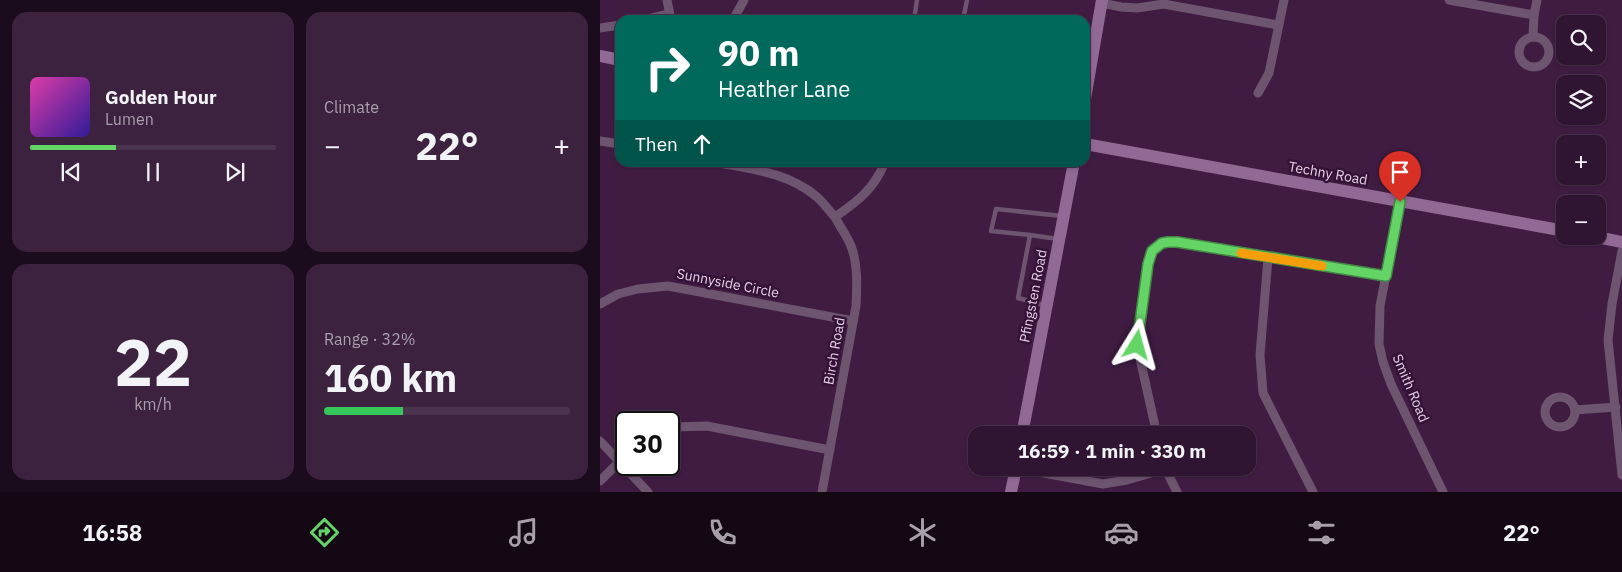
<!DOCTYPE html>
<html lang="en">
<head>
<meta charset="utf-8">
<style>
	body { margin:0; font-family:"IBM Plex Sans",sans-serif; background:#3c223e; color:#f1f3f6; height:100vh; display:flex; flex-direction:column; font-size:19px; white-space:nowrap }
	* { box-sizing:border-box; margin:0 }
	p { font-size:16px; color:#a89fac }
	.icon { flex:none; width:28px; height:28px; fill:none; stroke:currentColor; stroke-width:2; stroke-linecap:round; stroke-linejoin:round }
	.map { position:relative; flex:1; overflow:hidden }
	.details { display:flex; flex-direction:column; gap:12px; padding:12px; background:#1a0c1c; width:600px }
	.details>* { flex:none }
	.top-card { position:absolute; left:15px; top:15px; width:475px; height:152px; border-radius:15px; box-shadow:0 1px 4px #0004,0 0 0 1px #4b344d; background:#00695c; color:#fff; overflow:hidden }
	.controls { position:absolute; left:956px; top:15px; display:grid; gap:10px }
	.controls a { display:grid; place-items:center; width:50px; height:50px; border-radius:10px; background:#301532; box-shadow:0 1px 4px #0004,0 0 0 1px #4b344d; font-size:25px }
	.speed { position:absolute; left:15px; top:411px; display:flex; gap:10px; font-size:25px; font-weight:700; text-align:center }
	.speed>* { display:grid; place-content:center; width:65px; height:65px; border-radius:50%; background:#301532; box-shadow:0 1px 4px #0004,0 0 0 1px #4b344d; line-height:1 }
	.speed .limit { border:2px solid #111; border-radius:8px; background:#fff; color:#111 }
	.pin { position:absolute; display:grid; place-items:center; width:42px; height:42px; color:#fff; margin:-51px -21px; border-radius:50% 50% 50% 0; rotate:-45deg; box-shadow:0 0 5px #0007 }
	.pin .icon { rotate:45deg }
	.me { position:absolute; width:55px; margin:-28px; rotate:8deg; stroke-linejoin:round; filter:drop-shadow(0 0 4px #0008) }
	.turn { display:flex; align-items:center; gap:18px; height:105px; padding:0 20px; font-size:22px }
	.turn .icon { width:65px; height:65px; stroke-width:2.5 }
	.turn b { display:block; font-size:35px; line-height:42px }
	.then { display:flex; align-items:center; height:48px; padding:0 20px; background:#0003; gap:10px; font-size:19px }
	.big { font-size:38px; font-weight:800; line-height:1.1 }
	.details .card { flex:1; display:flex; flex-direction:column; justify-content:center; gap:8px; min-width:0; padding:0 18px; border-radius:15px; background:#3c223e }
	.details .dial { align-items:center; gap:0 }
	.dial b { font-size:65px; line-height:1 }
	.song { display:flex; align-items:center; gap:15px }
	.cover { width:60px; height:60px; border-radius:8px; background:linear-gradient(135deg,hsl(320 70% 55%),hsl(250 70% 35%)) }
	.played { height:5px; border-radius:2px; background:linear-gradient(90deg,#65d467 35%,#4b344d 35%) }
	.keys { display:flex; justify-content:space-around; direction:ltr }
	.heat { display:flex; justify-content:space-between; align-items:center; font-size:28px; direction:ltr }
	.charge { height:8px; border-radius:4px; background:linear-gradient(90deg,#34c759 32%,#4b344d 0) }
	.details .tiles { flex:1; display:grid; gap:12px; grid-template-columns:repeat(2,1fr) }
	.trip { position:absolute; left:368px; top:426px; width:288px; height:50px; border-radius:15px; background:#301532; box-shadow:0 1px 4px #0004,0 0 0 1px #4b344d; font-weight:800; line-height:50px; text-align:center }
	.dock { display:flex; height:80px; justify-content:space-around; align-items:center; background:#130814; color:#a89fac }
	.dock .icon { width:35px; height:35px }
	.dock .selected { color:#65d467 }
	.dock b { font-size:22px; color:#f1f3f6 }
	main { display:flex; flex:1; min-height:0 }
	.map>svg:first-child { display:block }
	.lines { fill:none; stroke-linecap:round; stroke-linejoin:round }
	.lane { stroke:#6d546f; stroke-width:4.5 }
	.street { stroke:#6d546f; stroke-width:9 }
	.secondary { stroke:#906994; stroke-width:12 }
	.route-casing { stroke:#428a43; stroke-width:12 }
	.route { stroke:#65d467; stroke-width:9 }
	.slow { stroke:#f59e0b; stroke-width:9 }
	.labels { text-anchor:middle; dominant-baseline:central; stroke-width:5; stroke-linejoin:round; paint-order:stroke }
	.street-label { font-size:14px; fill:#e4cee6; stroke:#351238 }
</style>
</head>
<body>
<main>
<section class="details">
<div class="tiles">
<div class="card">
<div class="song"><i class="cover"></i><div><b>Golden Hour</b><p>Lumen</p></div></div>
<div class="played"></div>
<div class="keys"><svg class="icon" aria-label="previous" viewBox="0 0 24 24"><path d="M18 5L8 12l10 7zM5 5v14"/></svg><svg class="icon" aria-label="pause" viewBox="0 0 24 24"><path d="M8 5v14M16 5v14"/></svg><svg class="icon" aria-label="next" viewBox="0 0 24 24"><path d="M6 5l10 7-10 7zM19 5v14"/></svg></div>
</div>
<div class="card"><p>Climate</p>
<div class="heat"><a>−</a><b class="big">22°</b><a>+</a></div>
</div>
<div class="card dial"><b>22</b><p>km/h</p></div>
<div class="card"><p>Range · 32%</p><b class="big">160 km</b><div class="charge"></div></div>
</div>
</section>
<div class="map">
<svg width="1022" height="492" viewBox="0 0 1022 492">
	<rect width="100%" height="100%" fill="#401c43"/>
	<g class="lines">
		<g class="lane">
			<polyline points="314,20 317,0"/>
			<polyline points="363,20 367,0"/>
			<polyline points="430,235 458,239"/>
			<polyline points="444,305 418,298 430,235 391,231 396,209 462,216"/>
		</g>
		<g class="street">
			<polyline points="67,0 71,20"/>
			<polyline points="849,0 934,15"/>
			<polyline points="502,3 521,7 537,8 564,4 678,25"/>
			<polyline points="43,20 69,14"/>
			<polyline points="133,20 144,0"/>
			<polyline points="0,28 20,25"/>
			<polyline points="933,37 934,15 937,0"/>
			<circle cx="934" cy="52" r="15"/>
			<polyline points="658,93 669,73 684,0"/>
			<polyline points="0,141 20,144"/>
			<path d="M114 162C150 169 188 172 217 197 224 203 229 211 235 217 258 201 274 189 285 162"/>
			<polyline points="800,202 780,306 779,344 783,362 791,384 843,492"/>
			<polyline points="1022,251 1012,304 1008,340 1022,475"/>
			<polyline points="668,258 660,355 663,393 713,492"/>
			<polyline points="0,304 18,294 38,289 68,286 253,321"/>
			<circle cx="960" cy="412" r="15"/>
			<polyline points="975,410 1016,407"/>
			<polyline points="69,429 73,427 107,426 230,450"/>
			<polyline points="557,435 537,345 548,264 552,251 562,243 568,242 577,242 786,277"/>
			<polyline points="0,441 48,492"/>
			<polyline points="416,468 503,484 527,480 565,469"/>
			<polyline points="565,468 577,492"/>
			<polyline points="0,481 26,455"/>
			<path d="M222 492 256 306C257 287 258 264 251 246 247 236 240 227 235 217"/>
		</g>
		<g class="secondary">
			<polyline points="0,56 20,60"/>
			<polyline points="485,99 502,0"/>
			<polyline points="485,144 965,231"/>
			<polyline points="992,236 1022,242"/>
			<polyline points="422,435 474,162"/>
			<polyline points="411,492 416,468"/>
		</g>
	</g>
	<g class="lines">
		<g class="route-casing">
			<polyline id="route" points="537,345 548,264 552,251 562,243 568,242 577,242 786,276 800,202"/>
		</g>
		<use href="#route" class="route"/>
		<polyline class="slow" points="641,253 722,266"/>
	</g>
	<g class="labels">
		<g class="street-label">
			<text transform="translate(728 173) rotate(10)">Techny Road</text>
			<text transform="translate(128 283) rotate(11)">Sunnyside Circle</text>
			<text transform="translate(433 296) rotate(-79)">Pfingsten Road</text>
			<text transform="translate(234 351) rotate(-80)">Birch Road</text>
			<text transform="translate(811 388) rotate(67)">Smith Road</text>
		</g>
	</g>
</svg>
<div class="controls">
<a><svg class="icon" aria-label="search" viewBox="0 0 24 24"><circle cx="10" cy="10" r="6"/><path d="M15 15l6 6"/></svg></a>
<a><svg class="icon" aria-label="layers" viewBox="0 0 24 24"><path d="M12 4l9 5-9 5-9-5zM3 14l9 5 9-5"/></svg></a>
<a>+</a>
<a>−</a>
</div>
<div class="speed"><div class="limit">30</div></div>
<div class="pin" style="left:800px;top:202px;background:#d93025"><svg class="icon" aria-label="arrive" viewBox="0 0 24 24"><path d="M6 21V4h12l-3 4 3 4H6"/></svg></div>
<svg class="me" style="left:537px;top:345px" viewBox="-20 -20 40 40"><path d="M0-17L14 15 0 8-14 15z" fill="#65d467" stroke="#fff" stroke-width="4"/></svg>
<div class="trip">16:59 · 1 min · 330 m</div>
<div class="top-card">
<div class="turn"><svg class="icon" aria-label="right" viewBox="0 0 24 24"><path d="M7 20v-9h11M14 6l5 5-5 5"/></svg><div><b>90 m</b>Heather Lane</div></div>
<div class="then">Then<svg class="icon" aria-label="ahead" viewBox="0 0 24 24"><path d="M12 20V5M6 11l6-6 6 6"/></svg></div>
</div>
</div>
</main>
<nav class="dock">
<b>16:58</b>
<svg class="icon selected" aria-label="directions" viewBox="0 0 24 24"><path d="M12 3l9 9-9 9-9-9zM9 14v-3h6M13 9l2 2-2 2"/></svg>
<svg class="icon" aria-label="music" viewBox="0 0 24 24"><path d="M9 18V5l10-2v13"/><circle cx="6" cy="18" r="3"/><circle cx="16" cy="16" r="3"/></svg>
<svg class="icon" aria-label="phone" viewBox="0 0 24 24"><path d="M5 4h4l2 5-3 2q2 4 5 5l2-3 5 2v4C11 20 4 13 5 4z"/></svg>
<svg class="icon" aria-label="climate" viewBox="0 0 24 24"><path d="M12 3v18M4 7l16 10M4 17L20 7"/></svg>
<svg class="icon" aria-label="car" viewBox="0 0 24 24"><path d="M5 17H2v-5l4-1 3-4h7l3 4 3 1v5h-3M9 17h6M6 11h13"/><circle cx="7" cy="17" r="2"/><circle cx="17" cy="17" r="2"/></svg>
<svg class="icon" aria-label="filters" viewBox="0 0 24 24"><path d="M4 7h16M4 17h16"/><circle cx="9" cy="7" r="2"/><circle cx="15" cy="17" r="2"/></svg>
<b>22°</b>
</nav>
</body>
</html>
